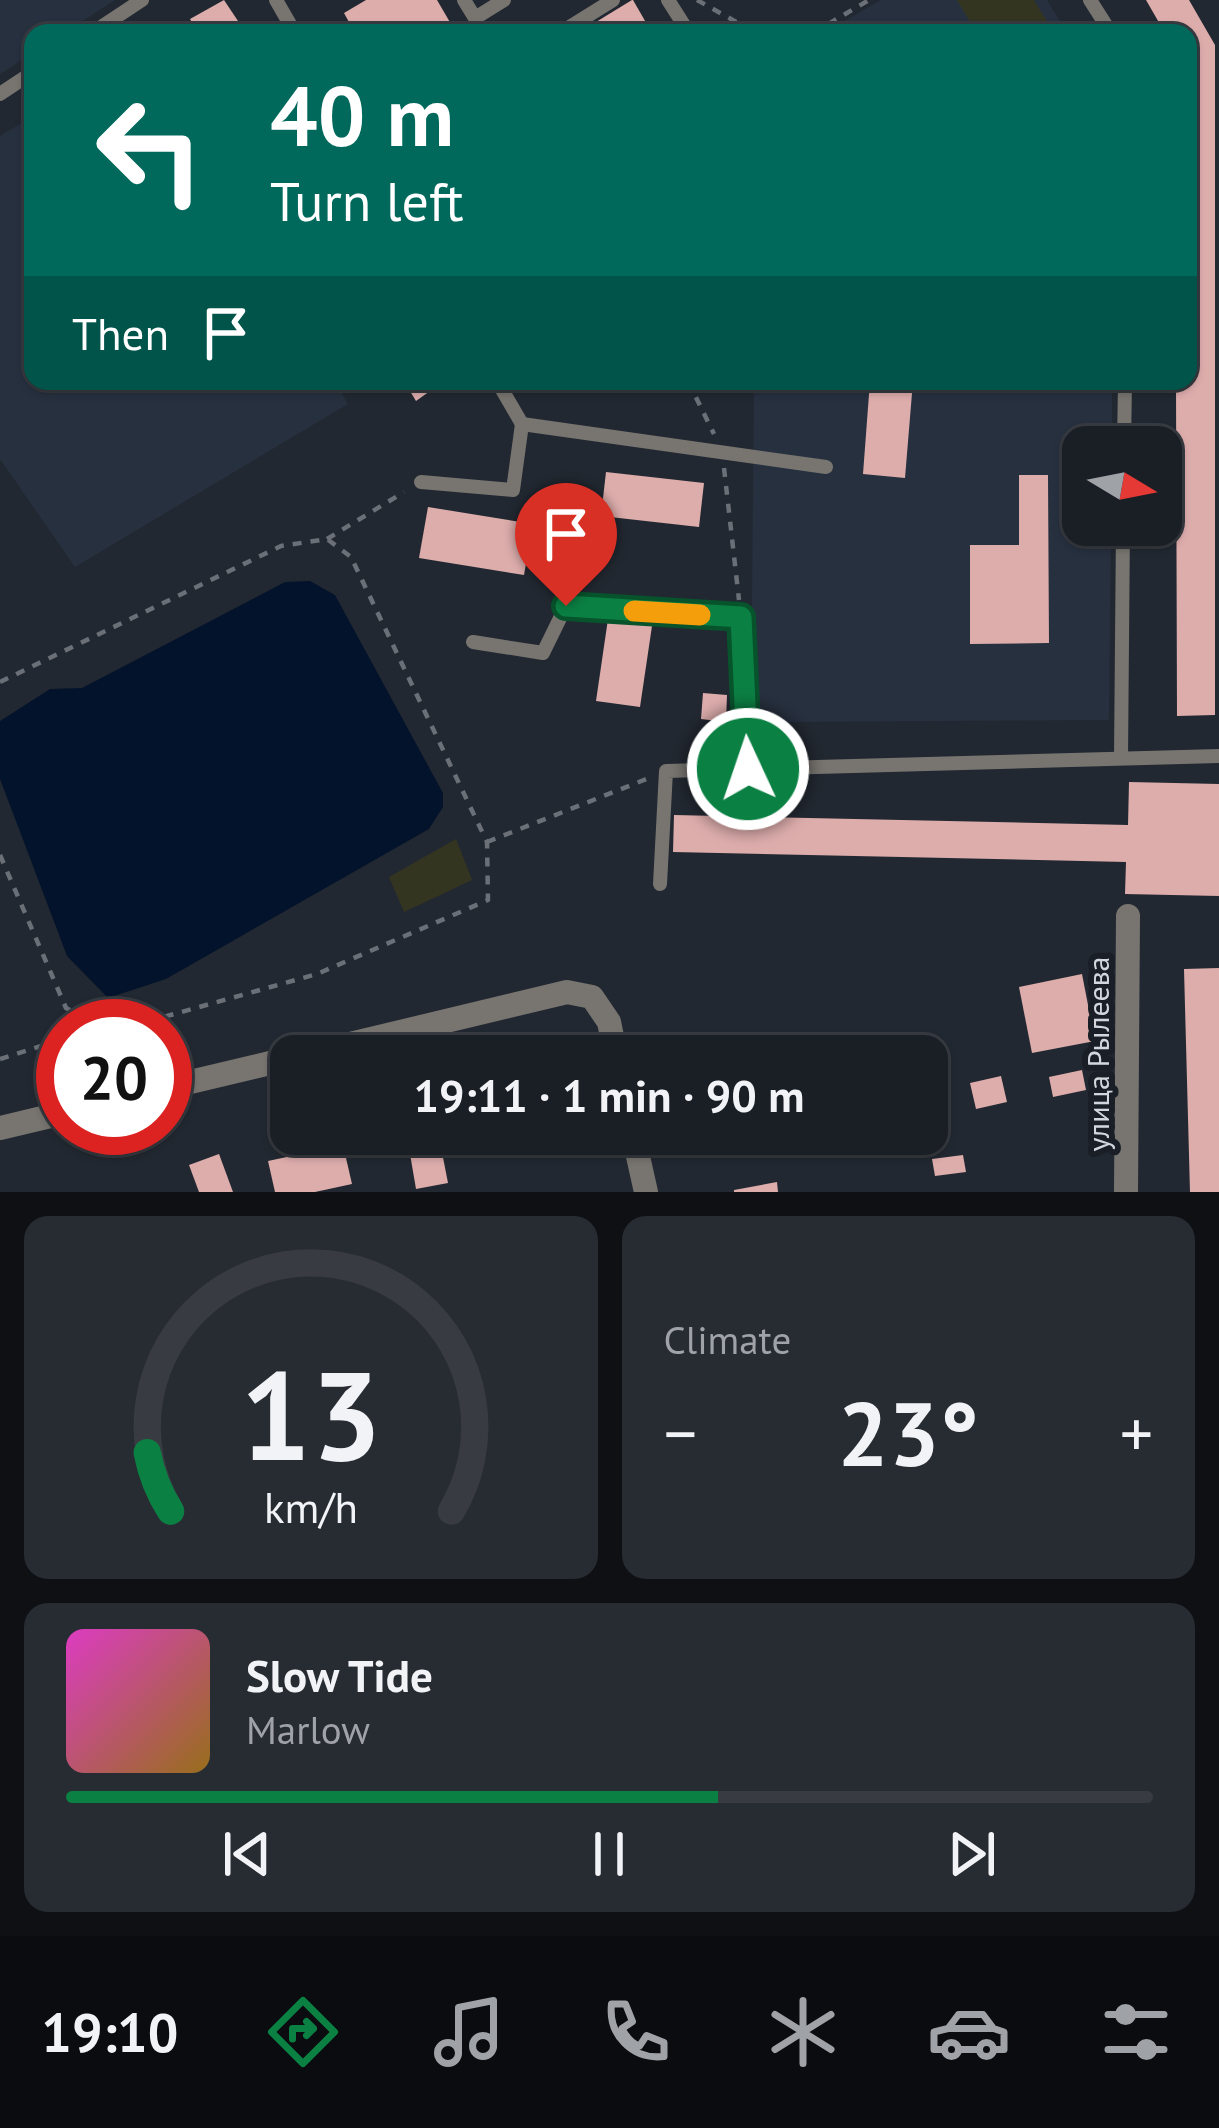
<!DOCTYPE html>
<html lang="en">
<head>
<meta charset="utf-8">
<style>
	body { margin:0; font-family:"PT Sans",sans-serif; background:#272b32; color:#f1f3f6; height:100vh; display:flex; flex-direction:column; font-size:45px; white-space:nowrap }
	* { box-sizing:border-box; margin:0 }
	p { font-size:39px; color:#9fa2a7 }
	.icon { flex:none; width:66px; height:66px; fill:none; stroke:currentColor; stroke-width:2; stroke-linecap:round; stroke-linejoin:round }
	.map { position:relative; height:1192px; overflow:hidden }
	.side { display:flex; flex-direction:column; gap:24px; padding:24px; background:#0e1014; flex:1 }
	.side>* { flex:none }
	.top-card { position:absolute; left:24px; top:24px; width:1173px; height:366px; border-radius:24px; box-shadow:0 3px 9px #0004,0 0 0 3px #383c42; background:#00695c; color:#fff; overflow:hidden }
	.needle { width:78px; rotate:100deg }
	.tools { position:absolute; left:1062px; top:426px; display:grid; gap:24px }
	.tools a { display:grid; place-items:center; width:120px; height:120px; border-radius:24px; background:#1a1e25; box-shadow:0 3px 9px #0004,0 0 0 3px #383c42; font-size:60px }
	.speed { position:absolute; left:36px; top:999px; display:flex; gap:24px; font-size:60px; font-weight:700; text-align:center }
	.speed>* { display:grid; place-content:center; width:156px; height:156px; border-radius:50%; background:#1a1e25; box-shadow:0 3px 9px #0004,0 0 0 3px #383c42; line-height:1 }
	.speed .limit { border:18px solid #d22; background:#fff; color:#111 }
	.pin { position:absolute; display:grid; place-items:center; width:102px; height:102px; color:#fff; margin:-123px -51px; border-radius:50% 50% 50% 0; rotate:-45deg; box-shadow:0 0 12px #0007 }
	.pin .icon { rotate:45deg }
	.me { position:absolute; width:132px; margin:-66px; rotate:357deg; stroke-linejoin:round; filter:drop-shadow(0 0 9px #0008) }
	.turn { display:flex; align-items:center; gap:42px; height:252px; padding:0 48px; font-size:54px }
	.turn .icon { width:156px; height:156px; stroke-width:2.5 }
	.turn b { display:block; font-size:84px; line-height:102px }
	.then { display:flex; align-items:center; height:114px; padding:0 48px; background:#0003; gap:24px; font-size:45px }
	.big { font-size:90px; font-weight:700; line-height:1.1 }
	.side .tile { flex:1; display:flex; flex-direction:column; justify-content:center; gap:18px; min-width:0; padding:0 42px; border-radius:24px; background:#272b32 }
	.side .dial { align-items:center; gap:0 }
	.dial svg { height:312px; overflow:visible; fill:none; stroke:#383c42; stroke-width:7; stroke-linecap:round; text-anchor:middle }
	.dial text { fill:#f1f3f6; stroke:none }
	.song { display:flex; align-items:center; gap:36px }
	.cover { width:144px; height:144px; border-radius:18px; background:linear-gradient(135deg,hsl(310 70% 55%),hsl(40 70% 35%)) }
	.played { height:12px; border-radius:6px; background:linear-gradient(90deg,#0b8043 60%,#383c42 60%) }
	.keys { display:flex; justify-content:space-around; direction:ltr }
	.heat { display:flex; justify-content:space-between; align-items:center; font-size:66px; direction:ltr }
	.side .tiles { flex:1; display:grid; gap:24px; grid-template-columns:1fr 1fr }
	.tile:last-child { grid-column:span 2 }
	.trip { position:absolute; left:270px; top:1035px; width:678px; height:120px; border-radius:24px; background:#1a1e25; box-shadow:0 3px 9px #0004,0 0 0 3px #383c42; font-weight:700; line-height:120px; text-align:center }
	.tab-bar { display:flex; height:192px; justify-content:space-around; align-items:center; background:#0a0c0f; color:#9fa2a7 }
	.tab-bar .icon { width:84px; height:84px }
	.tab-bar .selected { color:#0b8043 }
	.tab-bar b { font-size:54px; color:#f1f3f6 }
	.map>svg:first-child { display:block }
	.built { fill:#27303f }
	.green { fill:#343520 }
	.water { fill:#04132c }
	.building { fill:#ddadac }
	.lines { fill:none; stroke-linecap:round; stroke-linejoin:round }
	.path { stroke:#6b7078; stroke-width:4.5; stroke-dasharray:9 9; stroke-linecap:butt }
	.service { stroke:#787570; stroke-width:14 }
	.minor { stroke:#787570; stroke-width:24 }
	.route-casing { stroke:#07532c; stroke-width:30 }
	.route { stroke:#0b8043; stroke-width:21 }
	.slow { stroke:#f59e0b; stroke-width:21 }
	.labels { text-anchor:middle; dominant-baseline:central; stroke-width:12; stroke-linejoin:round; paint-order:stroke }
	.street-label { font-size:30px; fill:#d3d7dd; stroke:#191e27 }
</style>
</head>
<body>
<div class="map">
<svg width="1219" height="1192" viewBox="0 0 1219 1192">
	<rect width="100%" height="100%" fill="#222831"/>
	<g class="built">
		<polygon points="0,0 115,0 64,33 33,33 33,53 0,74"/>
		<polygon points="881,0 1047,0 1067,33 824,33"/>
		<polygon points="33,116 33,381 335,381 348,404 75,567 0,459 0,136"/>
		<polygon points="754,381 1112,381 1112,447 1083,447 1083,525 1111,525 1109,720 779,722 751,712"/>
	</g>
	<g class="green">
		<polygon points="957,0 1034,0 1054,33 977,33"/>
		<polygon points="456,839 472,880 404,912 389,877"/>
	</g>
	<polygon class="water" points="310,581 335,595 443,793 443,807 429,829 166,979 108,998 67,956 0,779 0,721 50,689 82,688 285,582"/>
	<g class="building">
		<polygon points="224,0 246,33 198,33 190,19"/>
		<polygon points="366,0 437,0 451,24 435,33 355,33 344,13"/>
		<polygon points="633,0 652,33 578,33 632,0"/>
		<polygon points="1146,0 1189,0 1215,45 1215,715 1177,716 1176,381 1188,381 1188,33 1165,33"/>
		<polygon points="31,278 33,278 33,327 21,324"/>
		<polygon points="404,381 444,381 416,401"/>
		<polygon points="870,381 913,381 905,478 863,474"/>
		<polygon points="606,472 704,483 699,527 601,516"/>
		<polygon points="1019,475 1048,475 1049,643 970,644 970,545 1019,545"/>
		<polygon points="428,507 533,524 524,575 419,558"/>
		<polygon points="608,619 652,626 640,707 596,701"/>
		<polygon points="703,693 727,695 726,722 701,719"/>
		<polygon points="1129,782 1219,784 1219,896 1125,894 1126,862 673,852 674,815 1128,825"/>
		<polygon points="1219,968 1219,1192 1190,1192 1184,969"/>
		<polygon points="1082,974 1095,1041 1032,1053 1019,987"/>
		<polygon points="1082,1070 1086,1090 1053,1097 1049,1077"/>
		<polygon points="1001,1076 1007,1102 976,1109 970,1083"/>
		<polygon points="818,1134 860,1134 861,1144 820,1148"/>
		<polygon points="440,1142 448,1183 416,1189 409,1148"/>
		<polygon points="343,1145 352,1184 315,1192 275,1192 268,1161"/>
		<polygon points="219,1154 233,1192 199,1192 189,1165"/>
		<polygon points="963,1155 966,1172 935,1176 932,1159"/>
		<polygon points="777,1182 778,1192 734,1192 734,1190"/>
	</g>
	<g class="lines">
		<g class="path">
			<polyline points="697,0 756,33"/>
			<polyline points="813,33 869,0"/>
			<polyline points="688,381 714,434"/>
			<polyline points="724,468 739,600"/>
			<polyline points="327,539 404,492"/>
			<polyline points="0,682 281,546 327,539 351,557 487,842 488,900 317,974 135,1025 112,1026"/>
			<polyline points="487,842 649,778"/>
			<polyline points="0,855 66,1008 102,1026"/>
			<polyline points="0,1059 63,1039"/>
		</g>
		<g class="service">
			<polyline points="276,0 295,33"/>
			<polyline points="464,0 475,18 504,0"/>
			<polyline points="668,0 689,33"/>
			<polyline points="1090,0 1111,33"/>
			<polyline points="92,33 142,0"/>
			<polyline points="560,33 613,0"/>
			<polyline points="0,94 33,72"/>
			<polyline points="497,381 522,424 826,467"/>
			<polyline points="1124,447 1125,381"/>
			<polyline points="421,482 513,490 522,424"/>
			<polyline points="473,642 543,653 566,606 741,617 748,769"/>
			<polyline points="1121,758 1123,525"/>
			<polyline points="660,884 666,771 1219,756"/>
		</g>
		<g class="minor">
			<polyline points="300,1056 567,992 592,997 609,1022 616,1056"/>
			<polyline points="165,1088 291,1058"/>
			<polyline points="0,1128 63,1113"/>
			<polyline points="633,1134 646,1192"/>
			<polyline points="1126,1192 1128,916"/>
		</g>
	</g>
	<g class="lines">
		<g class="route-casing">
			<polyline id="route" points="566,606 741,617 748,769"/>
		</g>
		<use href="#route" class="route"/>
		<polyline class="slow" points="634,611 700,615"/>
	</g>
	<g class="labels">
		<g class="street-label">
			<text transform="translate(1097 1054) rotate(-90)">улица Рылеева</text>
		</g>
	</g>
</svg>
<div class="tools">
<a><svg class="needle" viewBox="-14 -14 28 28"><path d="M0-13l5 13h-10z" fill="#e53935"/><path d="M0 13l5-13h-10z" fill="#9fa2a7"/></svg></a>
</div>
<div class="speed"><div class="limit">20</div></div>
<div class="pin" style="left:566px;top:606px;background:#d93025"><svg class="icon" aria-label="arrive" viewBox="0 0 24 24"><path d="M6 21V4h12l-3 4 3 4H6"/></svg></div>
<svg class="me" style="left:748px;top:769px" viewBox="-20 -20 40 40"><circle r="17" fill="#0b8043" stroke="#fff" stroke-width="3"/><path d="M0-11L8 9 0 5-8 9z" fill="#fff"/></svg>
<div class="trip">19:11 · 1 min · 90 m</div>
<div class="top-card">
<div class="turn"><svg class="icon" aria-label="left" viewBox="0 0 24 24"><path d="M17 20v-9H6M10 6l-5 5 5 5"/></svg><div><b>40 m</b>Turn left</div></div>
<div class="then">Then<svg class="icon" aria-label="arrive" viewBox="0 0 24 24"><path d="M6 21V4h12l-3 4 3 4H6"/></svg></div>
</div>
</div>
<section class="side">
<div class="tiles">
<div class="tile dial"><svg viewBox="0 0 100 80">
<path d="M14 69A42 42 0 1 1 86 69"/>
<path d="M14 69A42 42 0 0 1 8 54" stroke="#0b8043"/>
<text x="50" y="56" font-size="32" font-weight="700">13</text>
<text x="50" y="72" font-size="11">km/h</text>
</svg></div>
<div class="tile"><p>Climate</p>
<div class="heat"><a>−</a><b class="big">23°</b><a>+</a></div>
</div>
<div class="tile">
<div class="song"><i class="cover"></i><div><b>Slow Tide</b><p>Marlow</p></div></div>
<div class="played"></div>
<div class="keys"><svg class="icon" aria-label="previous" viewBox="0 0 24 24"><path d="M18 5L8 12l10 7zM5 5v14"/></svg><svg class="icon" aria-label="pause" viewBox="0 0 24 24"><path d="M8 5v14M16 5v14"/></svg><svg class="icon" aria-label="next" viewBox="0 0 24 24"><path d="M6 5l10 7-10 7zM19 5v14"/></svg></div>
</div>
</div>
</section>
<nav class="tab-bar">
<b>19:10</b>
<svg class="icon selected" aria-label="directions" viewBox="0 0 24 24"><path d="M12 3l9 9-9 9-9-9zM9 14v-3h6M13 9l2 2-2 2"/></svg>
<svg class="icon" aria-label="music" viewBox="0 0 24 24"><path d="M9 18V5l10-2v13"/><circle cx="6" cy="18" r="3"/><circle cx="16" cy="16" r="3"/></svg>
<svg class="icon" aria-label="phone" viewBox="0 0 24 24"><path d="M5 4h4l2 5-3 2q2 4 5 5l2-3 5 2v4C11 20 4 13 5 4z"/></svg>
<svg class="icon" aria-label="climate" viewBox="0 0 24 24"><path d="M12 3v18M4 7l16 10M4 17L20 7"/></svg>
<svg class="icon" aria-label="car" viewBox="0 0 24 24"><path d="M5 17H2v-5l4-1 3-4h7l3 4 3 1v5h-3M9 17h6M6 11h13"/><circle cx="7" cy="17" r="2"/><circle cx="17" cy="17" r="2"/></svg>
<svg class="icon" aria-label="filters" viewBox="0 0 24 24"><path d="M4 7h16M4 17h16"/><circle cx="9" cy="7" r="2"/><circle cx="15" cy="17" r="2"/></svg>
</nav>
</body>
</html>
